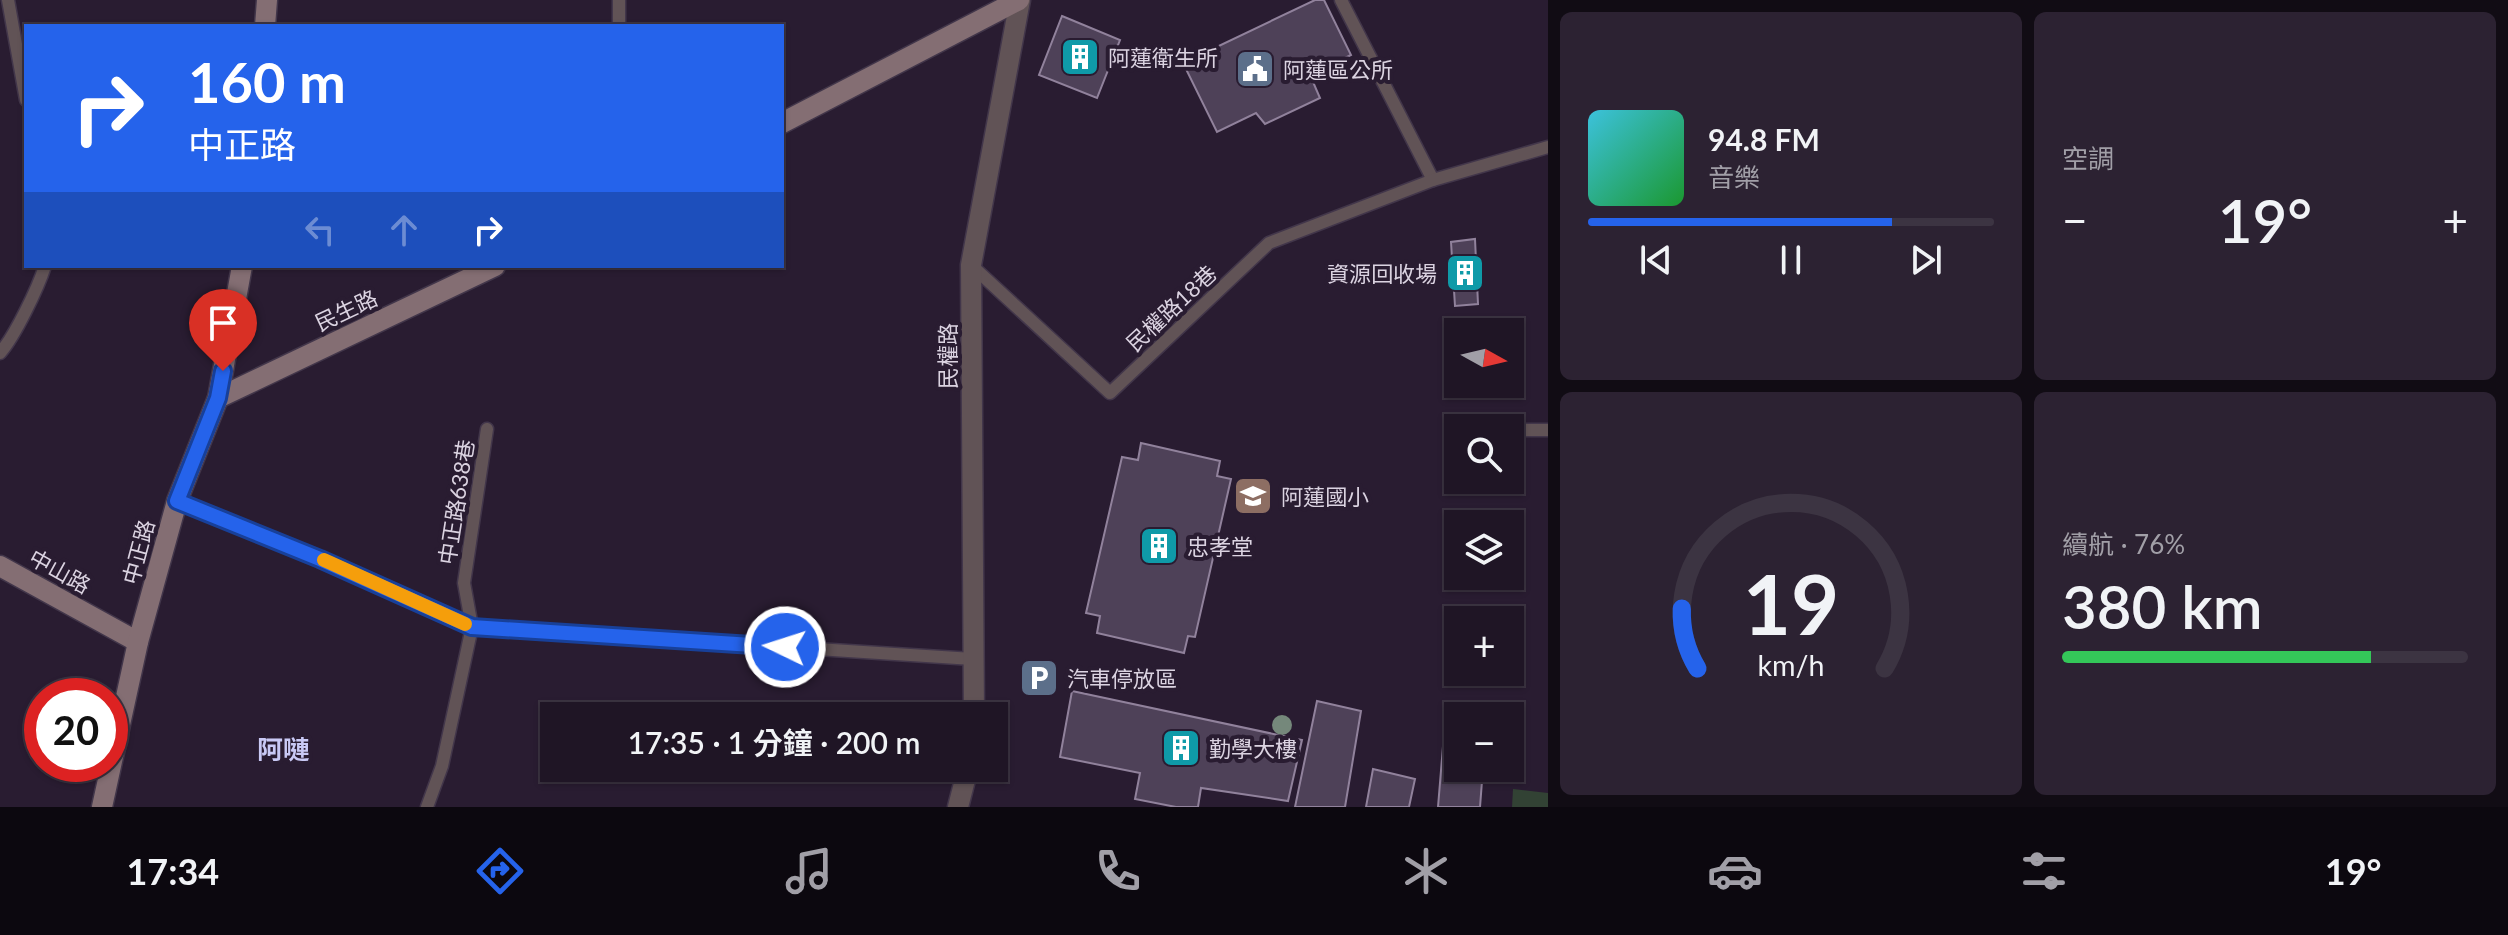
<!DOCTYPE html>
<html lang="zh-TW">
<head>
<meta charset="utf-8">
<style>
	body { margin:0; font-family:Lato,"Noto Sans TC",sans-serif; background:#2c2232; color:#f1f3f6; height:100vh; display:flex; flex-direction:column; font-size:30px; white-space:nowrap }
	* { box-sizing:border-box; margin:0 }
	p { font-size:26px; color:#a19fa7 }
	.icon { flex:none; width:44px; height:44px; fill:none; stroke:currentColor; stroke-width:2; stroke-linecap:round; stroke-linejoin:round }
	.map { position:relative; flex:1; overflow:hidden }
	.side { display:flex; flex-direction:column; gap:12px; padding:12px; background:#110c14; width:960px }
	.side>* { flex:none }
	.guide { position:absolute; left:24px; top:24px; width:760px; height:244px; border-radius:0px; box-shadow:0 2px 6px #0004,0 0 0 2px #3c3442; background:#2563eb; color:#fff; overflow:hidden }
	.needle { width:52px; rotate:98deg }
	.controls { position:absolute; left:1444px; top:318px; display:grid; gap:16px }
	.controls a { display:grid; place-items:center; width:80px; height:80px; border-radius:0px; background:#1f1525; box-shadow:0 2px 6px #0004,0 0 0 2px #3c3442; font-size:40px }
	.speed { position:absolute; left:24px; top:678px; display:flex; gap:16px; font-size:40px; font-weight:700; text-align:center }
	.speed>* { display:grid; place-content:center; width:104px; height:104px; border-radius:50%; background:#1f1525; box-shadow:0 2px 6px #0004,0 0 0 2px #3c3442; line-height:1 }
	.speed .limit { border:12px solid #d22; background:#fff; color:#111 }
	.pin { position:absolute; display:grid; place-items:center; width:68px; height:68px; color:#fff; margin:-82px -34px; border-radius:50% 50% 50% 0; rotate:-45deg; box-shadow:0 0 8px #0007 }
	.pin .icon { rotate:45deg }
	.me { position:absolute; width:88px; margin:-44px; rotate:274deg; stroke-linejoin:round; filter:drop-shadow(0 0 6px #0008) }
	.turn { display:flex; align-items:center; gap:28px; height:168px; padding:0 32px; font-size:36px }
	.turn .icon { width:104px; height:104px; stroke-width:2.5 }
	.turn b { display:block; font-size:56px; line-height:68px }
	.lanes { display:flex; align-items:center; height:76px; padding:0 32px; background:#0003; justify-content:center; gap:40px; direction:ltr }
	.lanes .off { opacity:.35 }
	.big { font-size:60px; font-weight:600; line-height:1.1 }
	.side .widget { flex:1; display:flex; flex-direction:column; justify-content:center; gap:12px; min-width:0; padding:0 28px; border-radius:12px; background:#2c2232 }
	.side .dial { align-items:center; gap:0 }
	.dial svg { height:208px; overflow:visible; fill:none; stroke:#3c3442; stroke-width:7; stroke-linecap:round; text-anchor:middle }
	.dial text { fill:#f1f3f6; stroke:none }
	.song { display:flex; align-items:center; gap:24px }
	.cover { width:96px; height:96px; border-radius:12px; background:linear-gradient(135deg,hsl(190 70% 55%),hsl(130 70% 35%)) }
	.played { height:8px; border-radius:4px; background:linear-gradient(90deg,#2563eb 75%,#3c3442 75%) }
	.keys { display:flex; justify-content:space-around; direction:ltr }
	.heat { display:flex; justify-content:space-between; align-items:center; font-size:44px; direction:ltr }
	.charge { height:12px; border-radius:6px; background:linear-gradient(90deg,#34c759 76%,#3c3442 0) }
	.side .tiles { flex:1; display:grid; gap:12px; grid-template-columns:repeat(2,1fr) }
	.trip { position:absolute; left:540px; top:702px; width:468px; height:80px; border-radius:0px; background:#1f1525; box-shadow:0 2px 6px #0004,0 0 0 2px #3c3442; font-weight:600; line-height:80px; text-align:center }
	.dock { display:flex; height:128px; justify-content:space-around; align-items:center; background:#0c080f; color:#a19fa7 }
	.dock .icon { width:56px; height:56px }
	.dock .on { color:#2563eb }
	.dock b { font-size:36px; color:#f1f3f6 }
	main { display:flex; flex:1; min-height:0 }
	.map>svg:first-child { display:block }
	.green { fill:#324234 }
	.building { fill:#4e4158; stroke:#91829c; stroke-width:2 }
	.lines { fill:none; stroke-linecap:round; stroke-linejoin:round }
	.lane-casing { stroke:#42364a; stroke-width:15 }
	.street-casing { stroke:#42364a; stroke-width:23 }
	.secondary-casing { stroke:#42364a; stroke-width:23 }
	.lane { stroke:#615356; stroke-width:12 }
	.street { stroke:#615356; stroke-width:20 }
	.secondary { stroke:#846e73; stroke-width:20 }
	.tree { fill:#75887b }
	.route-casing { stroke:#184099; stroke-width:20 }
	.route { stroke:#2563eb; stroke-width:14 }
	.slow { stroke:#f59e0b; stroke-width:14 }
	.labels { text-anchor:middle; dominant-baseline:central; stroke-width:8; stroke-linejoin:round; paint-order:stroke }
	.poi-label { font-size:22px; fill:#dbd3e1; stroke:#291c31; text-anchor:start }
	.street-label { font-size:22px; fill:#dbd3e1; stroke:#291c31 }
	.quarter-label { font-size:26px; font-weight:bold; fill:#c9c9f5; stroke:#291c31 }
</style>
</head>
<body>
<main>
<div class="map">
<svg width="1548" height="807" viewBox="0 0 1548 807">
	<rect width="100%" height="100%" fill="#291c31"/>
	<polygon class="green" points="1513,789 1548,793 1548,807 1512,807"/>
	<g class="building">
		<polygon points="1315,0 1324,0 1351,55 1310,75 1320,98 1265,124 1256,113 1217,132 1183,63"/>
		<polygon points="1062,16 1120,40 1097,98 1039,75"/>
		<polygon points="1475,239 1478,304 1455,306 1451,242"/>
		<polygon points="1141,443 1220,461 1217,476 1231,479 1195,637 1188,636 1184,653 1097,633 1100,616 1086,613 1122,457 1138,460"/>
		<polygon points="1458,448 1458,480 1479,480 1480,488 1449,491 1448,449"/>
		<polygon points="1072,691 1302,740 1288,801 1201,788 1198,807 1176,807 1135,799 1140,773 1060,757"/>
		<polygon points="1317,701 1361,711 1345,807 1295,807"/>
		<polygon points="1445,722 1458,722 1458,768 1483,768 1480,807 1438,807"/>
		<polygon points="1373,769 1415,779 1409,807 1366,807"/>
	</g>
	<g class="lines">
		<g class="lane-casing">
			<g id="lane">
				<polyline points="8,0 26,100"/>
				<polyline points="619,0 619,26"/>
				<polyline points="1341,0 1433,180"/>
				<polyline points="971,265 1110,393 1269,243 1433,180 1548,147"/>
				<path d="M0 353C15 336 38 288 45 266"/>
				<polyline points="1510,430 1548,430"/>
				<polyline points="177,501 320,559 472,627 973,659"/>
				<polyline points="427,807 442,766 472,627 464,583 487,429"/>
			</g>
		</g>
		<g class="street-casing">
			<g id="street">
				<polyline points="974,716 971,265 1020,0"/>
				<polyline points="958,807 968,768"/>
			</g>
		</g>
		<g class="secondary-casing">
			<g id="secondary">
				<polyline points="265,26 267,0"/>
				<polyline points="782,123 1019,0"/>
				<polyline points="218,398 495,266"/>
				<polyline points="0,566 138,642"/>
				<polyline points="102,807 138,642 177,501 218,398 242,266"/>
			</g>
		</g>
		<use href="#lane" class="lane"/>
		<use href="#street" class="street"/>
		<use href="#secondary" class="secondary"/>
	</g>
	<circle class="tree" cx="1282" cy="725" r="10"/>
	<g class="lines">
		<g class="route-casing">
			<polyline id="route" points="223,371 218,398 177,501 320,559 472,627 785,647"/>
		</g>
		<use href="#route" class="route"/>
		<polyline class="slow" points="324,560 465,624"/>
	</g>
	<defs>
		<g id="building-square" transform="scale(2)"><rect x="-9" y="-9" width="18" height="18" rx="4" fill="#0f9aa8" stroke="#291c31"/><path d="M-4-6H4V6H1V3H-1V6H-4ZM-2.5-4.3h1.7v1.8h-1.7ZM.8-4.3h1.7v1.8H.8ZM-2.5-1h1.7V.8h-1.7ZM.8-1h1.7V.8H.8Z" fill="#fff"/></g>
		<g id="civic-square" transform="scale(2)"><rect x="-9" y="-9" width="18" height="18" rx="4" fill="#5c6f8a" stroke="#291c31"/><path d="M-.6-6.5H3V-4.5H.6V-3L4-1V1h2V6H-6V1h2V-1L-.6-3ZM-1.2 2.5V6h2.4V2.5Z" fill="#fff"/></g>
		<g id="school-square" transform="scale(2)"><rect x="-9" y="-9" width="18" height="18" rx="4" fill="#8d6e63" stroke="#291c31"/><path d="M0-5L7-2L0 1L-7-2ZM-4 1L0 2.5L4 1V4Q0 6-4 4Z" fill="#fff"/></g>
		<g id="parking-square" transform="scale(2)"><rect x="-9" y="-9" width="18" height="18" rx="4" fill="#5c6f8a" stroke="#291c31"/><path d="M-3.5-5.5H1a3.5 3.5 0 0 1 0 7H-1V5.5H-3.5ZM-1-3.4V-.6H.8a1.4 1.4 0 0 0 0-2.8Z" fill="#fff"/></g>
	</defs>
	<g fill-rule="evenodd">
		<use href="#building-square" x="1080" y="57"/>
		<use href="#civic-square" x="1255" y="69"/>
		<use href="#building-square" x="1465" y="273"/>
		<use href="#school-square" x="1253" y="496"/>
		<use href="#building-square" x="1159" y="546"/>
		<use href="#parking-square" x="1039" y="678"/>
		<use href="#building-square" x="1181" y="748"/>
	</g>
	<g class="labels">
		<g class="poi-label">
			<text x="1108" y="57">阿蓮衛生所</text>
			<text x="1283" y="69">阿蓮區公所</text>
			<text x="1437" y="273" text-anchor="end">資源回收場</text>
			<text x="1281" y="496">阿蓮國小</text>
			<text x="1187" y="546">忠孝堂</text>
			<text x="1067" y="678">汽車停放區</text>
			<text x="1209" y="748">勤學大樓</text>
		</g>
		<g class="street-label">
			<text transform="translate(1171 308) rotate(-43)">民權路18巷</text>
			<text transform="translate(346 310) rotate(-25)">民生路</text>
			<text transform="translate(947 356) rotate(-90)">民權路</text>
			<text transform="translate(456 502) rotate(-81)">中正路638巷</text>
			<text transform="translate(138 552) rotate(-75)">中正路</text>
			<text transform="translate(60 571) rotate(29)">中山路</text>
		</g>
		<g class="quarter-label">
			<text x="283" y="749">阿嗹</text>
		</g>
	</g>
</svg>
<div class="controls">
<a><svg class="needle" viewBox="-14 -14 28 28"><path d="M0-13l5 13h-10z" fill="#e53935"/><path d="M0 13l5-13h-10z" fill="#a19fa7"/></svg></a>
<a><svg class="icon" aria-label="search" viewBox="0 0 24 24"><circle cx="10" cy="10" r="6"/><path d="M15 15l6 6"/></svg></a>
<a><svg class="icon" aria-label="layers" viewBox="0 0 24 24"><path d="M12 4l9 5-9 5-9-5zM3 14l9 5 9-5"/></svg></a>
<a>+</a>
<a>−</a>
</div>
<div class="speed"><div class="limit">20</div></div>
<div class="pin" style="left:223px;top:371px;background:#d93025"><svg class="icon" aria-label="arrive" viewBox="0 0 24 24"><path d="M6 21V4h12l-3 4 3 4H6"/></svg></div>
<svg class="me" style="left:785px;top:647px" viewBox="-20 -20 40 40"><circle r="17" fill="#2563eb" stroke="#fff" stroke-width="3"/><path d="M0-11L8 9 0 5-8 9z" fill="#fff"/></svg>
<div class="trip">17:35 · 1 分鐘 · 200 m</div>
<div class="guide">
<div class="turn"><svg class="icon" aria-label="right" viewBox="0 0 24 24"><path d="M7 20v-9h11M14 6l5 5-5 5"/></svg><div><b>160 m</b>中正路</div></div>
<div class="lanes"><svg class="icon off" aria-label="left" viewBox="0 0 24 24"><path d="M17 20v-9H6M10 6l-5 5 5 5"/></svg><svg class="icon off" aria-label="ahead" viewBox="0 0 24 24"><path d="M12 20V5M6 11l6-6 6 6"/></svg><svg class="icon" aria-label="right" viewBox="0 0 24 24"><path d="M7 20v-9h11M14 6l5 5-5 5"/></svg></div>
</div>
</div>
<section class="side">
<div class="tiles">
<div class="widget">
<div class="song"><i class="cover"></i><div><b>94.8 FM</b><p>音樂</p></div></div>
<div class="played"></div>
<div class="keys"><svg class="icon" aria-label="previous" viewBox="0 0 24 24"><path d="M18 5L8 12l10 7zM5 5v14"/></svg><svg class="icon" aria-label="pause" viewBox="0 0 24 24"><path d="M8 5v14M16 5v14"/></svg><svg class="icon" aria-label="next" viewBox="0 0 24 24"><path d="M6 5l10 7-10 7zM19 5v14"/></svg></div>
</div>
<div class="widget"><p>空調</p>
<div class="heat"><a>−</a><b class="big">19°</b><a>+</a></div>
</div>
<div class="widget dial"><svg viewBox="0 0 100 80">
<path d="M14 69A42 42 0 1 1 86 69"/>
<path d="M14 69A42 42 0 0 1 8 46" stroke="#2563eb"/>
<text x="50" y="56" font-size="32" font-weight="700">19</text>
<text x="50" y="72" font-size="11">km/h</text>
</svg></div>
<div class="widget"><p>續航 · 76%</p><b class="big">380 km</b><div class="charge"></div></div>
</div>
</section>
</main>
<nav class="dock">
<b>17:34</b>
<svg class="icon on" aria-label="directions" viewBox="0 0 24 24"><path d="M12 3l9 9-9 9-9-9zM9 14v-3h6M13 9l2 2-2 2"/></svg>
<svg class="icon" aria-label="music" viewBox="0 0 24 24"><path d="M9 18V5l10-2v13"/><circle cx="6" cy="18" r="3"/><circle cx="16" cy="16" r="3"/></svg>
<svg class="icon" aria-label="phone" viewBox="0 0 24 24"><path d="M5 4h4l2 5-3 2q2 4 5 5l2-3 5 2v4C11 20 4 13 5 4z"/></svg>
<svg class="icon" aria-label="climate" viewBox="0 0 24 24"><path d="M12 3v18M4 7l16 10M4 17L20 7"/></svg>
<svg class="icon" aria-label="car" viewBox="0 0 24 24"><path d="M5 17H2v-5l4-1 3-4h7l3 4 3 1v5h-3M9 17h6M6 11h13"/><circle cx="7" cy="17" r="2"/><circle cx="17" cy="17" r="2"/></svg>
<svg class="icon" aria-label="filters" viewBox="0 0 24 24"><path d="M4 7h16M4 17h16"/><circle cx="9" cy="7" r="2"/><circle cx="15" cy="17" r="2"/></svg>
<b>19°</b>
</nav>
</body>
</html>
